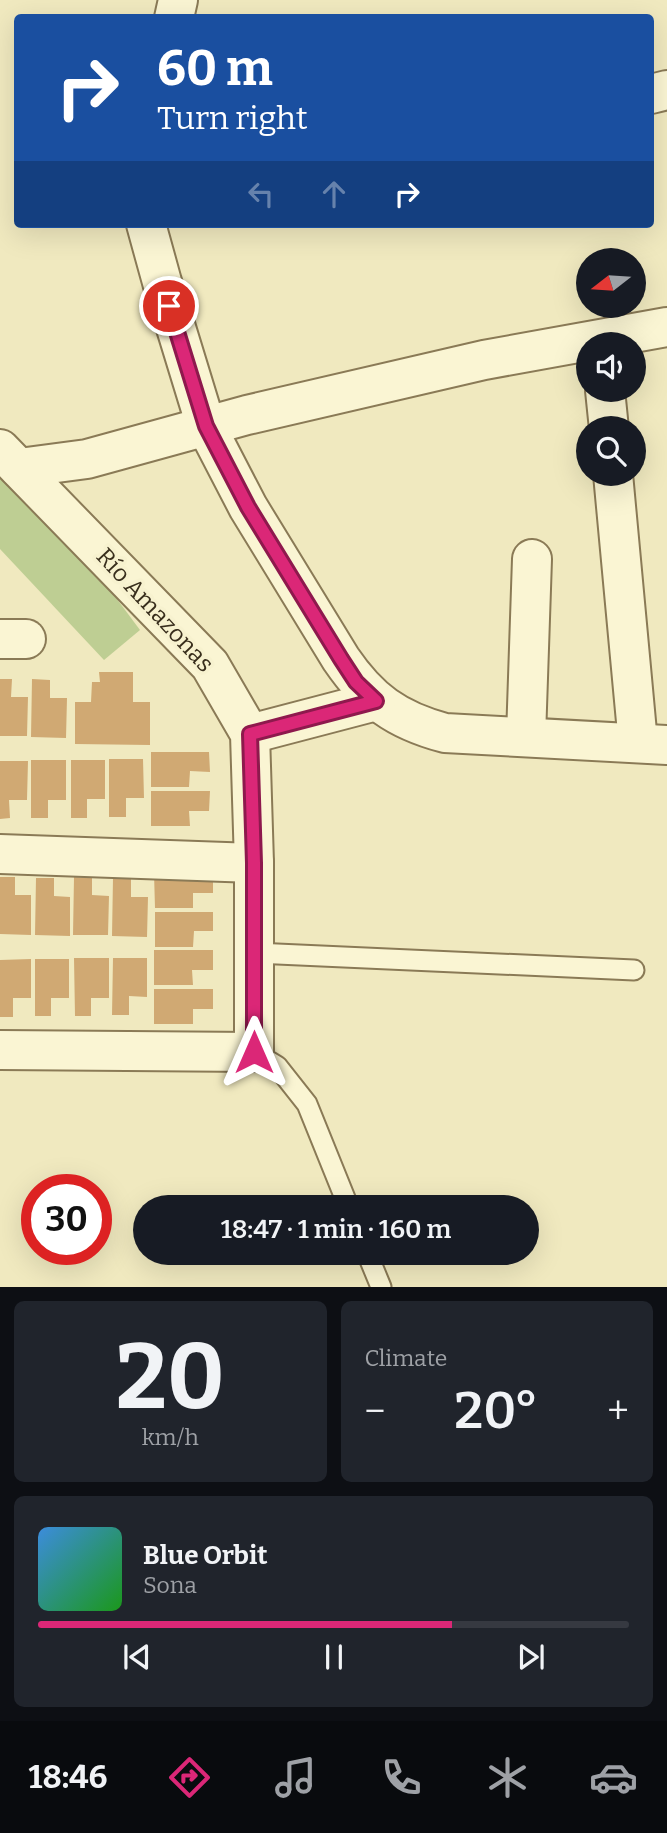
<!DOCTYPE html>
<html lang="en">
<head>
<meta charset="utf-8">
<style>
	body { margin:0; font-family:Bitter,serif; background:#20242c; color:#f1f3f6; height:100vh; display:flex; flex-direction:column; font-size:26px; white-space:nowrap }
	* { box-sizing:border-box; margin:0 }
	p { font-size:23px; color:#9ea1a6 }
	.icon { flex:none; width:38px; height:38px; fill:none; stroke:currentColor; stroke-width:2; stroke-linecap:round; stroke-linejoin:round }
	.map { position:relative; height:1287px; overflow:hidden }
	.details { display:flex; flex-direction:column; gap:14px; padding:14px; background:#0d0f14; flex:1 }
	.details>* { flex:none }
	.guide { position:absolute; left:14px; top:14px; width:640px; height:214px; border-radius:7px; box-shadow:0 7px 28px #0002; background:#1a4fa0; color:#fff; overflow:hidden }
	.needle { width:46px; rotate:253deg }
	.fabs { position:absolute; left:576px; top:248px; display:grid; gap:14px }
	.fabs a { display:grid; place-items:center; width:70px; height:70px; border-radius:50%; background:#171b24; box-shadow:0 7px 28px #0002; font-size:35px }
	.speed { position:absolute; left:21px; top:1174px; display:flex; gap:14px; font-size:35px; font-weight:700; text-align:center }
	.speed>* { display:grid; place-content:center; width:91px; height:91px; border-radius:50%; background:#171b24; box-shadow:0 7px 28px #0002; line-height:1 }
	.speed .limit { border:10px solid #d22; background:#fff; color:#111 }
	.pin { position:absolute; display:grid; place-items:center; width:60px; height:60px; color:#fff; margin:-30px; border:4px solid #fff; border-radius:50%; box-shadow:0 2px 7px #0007 }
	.me { position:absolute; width:77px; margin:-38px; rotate:0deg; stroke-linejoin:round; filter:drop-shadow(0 0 5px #0008) }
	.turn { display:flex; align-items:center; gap:24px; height:147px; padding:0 28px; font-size:32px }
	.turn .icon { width:91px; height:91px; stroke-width:2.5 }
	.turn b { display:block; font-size:49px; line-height:60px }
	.lanes { display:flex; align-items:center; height:66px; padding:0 28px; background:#0003; justify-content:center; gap:35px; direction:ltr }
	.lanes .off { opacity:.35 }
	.big { font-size:52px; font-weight:600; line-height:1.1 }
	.details .widget { flex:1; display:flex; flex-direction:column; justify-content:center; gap:10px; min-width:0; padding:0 24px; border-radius:10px; background:#20242c }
	.details .dial { align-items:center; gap:0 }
	.dial b { font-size:91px; line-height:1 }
	.song { display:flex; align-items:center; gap:21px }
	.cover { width:84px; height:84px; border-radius:10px; background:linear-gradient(135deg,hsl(210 70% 55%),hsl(120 70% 35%)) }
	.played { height:7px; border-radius:4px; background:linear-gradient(90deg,#db2777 70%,#363941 70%) }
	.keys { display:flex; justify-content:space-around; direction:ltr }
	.heat { display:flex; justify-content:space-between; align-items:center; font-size:38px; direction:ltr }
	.details .tiles { flex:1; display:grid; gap:14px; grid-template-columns:1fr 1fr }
	.widget:last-child { grid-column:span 2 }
	.trip { position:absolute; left:133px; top:1195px; width:406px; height:70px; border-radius:35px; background:#171b24; box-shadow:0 7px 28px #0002; font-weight:600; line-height:70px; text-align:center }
	.tabs { display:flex; height:112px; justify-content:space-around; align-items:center; background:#090b0e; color:#9ea1a6 }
	.tabs .icon { width:49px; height:49px }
	.tabs .selected { color:#db2777 }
	.tabs b { font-size:32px; color:#f1f3f6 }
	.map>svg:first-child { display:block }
	.green { fill:#bece93 }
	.building { fill:#d0a973 }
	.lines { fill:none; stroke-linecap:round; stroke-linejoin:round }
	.service-casing { stroke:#8a7a56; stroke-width:23 }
	.minor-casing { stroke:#8a7a56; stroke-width:42 }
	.service { stroke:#faf5d3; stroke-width:19 }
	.minor { stroke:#faf5d3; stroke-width:38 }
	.route-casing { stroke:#8e194d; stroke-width:18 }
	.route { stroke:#db2777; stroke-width:12 }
	.labels { text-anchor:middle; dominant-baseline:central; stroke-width:7; stroke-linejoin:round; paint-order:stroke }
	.street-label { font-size:24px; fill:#382e1c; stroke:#f7f2cf }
</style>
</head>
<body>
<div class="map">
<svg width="667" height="1287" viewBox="0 0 667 1287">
	<rect width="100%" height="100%" fill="#f0e9bf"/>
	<polygon class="green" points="0,461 19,468 140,630 104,660 0,549"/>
	<g class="building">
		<polygon points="99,672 133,672 133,702 150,702 150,745 75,744 75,702 91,702 92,682 100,682"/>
		<polygon points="0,679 12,679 11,697 28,697 27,736 0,736"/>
		<polygon points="32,679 50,680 50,698 67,698 66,738 31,737"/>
		<polygon points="151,752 209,752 210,772 190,771 189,787 151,787"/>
		<polygon points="109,759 143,759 144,798 126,798 126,817 109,817"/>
		<polygon points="31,760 66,760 66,800 48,800 48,818 31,818"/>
		<polygon points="71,760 105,760 105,799 87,799 87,818 71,818"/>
		<polygon points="0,761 28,761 27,800 9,800 10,818 0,819"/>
		<polygon points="151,791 210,791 209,811 189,811 190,826 151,826"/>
		<polygon points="213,872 213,893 193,893 193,908 155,908 154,873"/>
		<polygon points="0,877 15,877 15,895 31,895 31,935 0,934"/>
		<polygon points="74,877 92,878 92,895 109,896 108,935 73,935"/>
		<polygon points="36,878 54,878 54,896 70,897 70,936 35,935"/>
		<polygon points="113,878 131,879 131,897 148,897 147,937 112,936"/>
		<polygon points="155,912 213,912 213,931 194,931 193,947 155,947"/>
		<polygon points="154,950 213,950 213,970 192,970 193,985 154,985"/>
		<polygon points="74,958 109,958 109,998 91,998 91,1016 75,1016"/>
		<polygon points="113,958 147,958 147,997 129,996 129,1015 112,1015"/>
		<polygon points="31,959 31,998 13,998 13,1017 0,1017 0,960"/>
		<polygon points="35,959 69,959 69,998 51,998 51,1016 35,1016"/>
		<polygon points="154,989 213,989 213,1009 193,1009 193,1024 154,1024"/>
	</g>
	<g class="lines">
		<g class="service-casing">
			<g id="service">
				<polyline points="255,953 634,970"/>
				<polyline points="254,1052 277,1066 307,1104 349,1208"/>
				<polyline points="367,1253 381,1287"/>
			</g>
		</g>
		<g class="minor-casing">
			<g id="minor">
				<polyline points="174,18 178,0"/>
				<polyline points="651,94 667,90"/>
				<path d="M146 224 162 282 206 426 248 507 341 659C369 700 396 720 445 733L667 745"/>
				<polyline points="605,390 609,429"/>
				<polyline points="0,449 210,665 250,734 254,863 254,1052 0,1050"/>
				<polyline points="19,468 87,459 247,415 484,360 667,327"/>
				<polyline points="613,474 638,743"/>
				<polyline points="0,639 26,639"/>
				<polyline points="250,734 376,701"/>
				<polyline points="526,737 532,559"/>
				<polyline points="0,854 254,863"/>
			</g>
		</g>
		<use href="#service" class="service"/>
		<use href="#minor" class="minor"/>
	</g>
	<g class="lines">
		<g class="route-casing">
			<polyline id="route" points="169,306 206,426 248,507 341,659 356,682 376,701 250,734 254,863 254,1052"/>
		</g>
		<use href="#route" class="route"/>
	</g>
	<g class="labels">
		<g class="street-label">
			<text transform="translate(155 610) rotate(47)">Río Amazonas</text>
		</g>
	</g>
</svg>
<div class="fabs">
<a><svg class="needle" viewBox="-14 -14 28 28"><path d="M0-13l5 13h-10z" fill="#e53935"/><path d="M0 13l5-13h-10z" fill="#9ea1a6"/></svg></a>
<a><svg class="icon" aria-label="sound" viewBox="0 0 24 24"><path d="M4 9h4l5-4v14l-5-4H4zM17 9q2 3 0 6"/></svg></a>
<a><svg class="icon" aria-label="search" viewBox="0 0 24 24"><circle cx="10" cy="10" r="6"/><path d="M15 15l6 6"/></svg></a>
</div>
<div class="speed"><div class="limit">30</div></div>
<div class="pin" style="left:169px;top:306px;background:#d93025"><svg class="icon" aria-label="arrive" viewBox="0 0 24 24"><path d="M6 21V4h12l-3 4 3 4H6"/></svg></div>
<svg class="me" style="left:254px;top:1052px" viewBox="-20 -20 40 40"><path d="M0-17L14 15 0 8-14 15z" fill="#db2777" stroke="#fff" stroke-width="4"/></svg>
<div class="trip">18:47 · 1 min · 160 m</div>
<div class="guide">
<div class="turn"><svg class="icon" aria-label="right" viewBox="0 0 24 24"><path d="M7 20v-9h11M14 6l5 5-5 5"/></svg><div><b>60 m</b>Turn right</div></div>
<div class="lanes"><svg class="icon off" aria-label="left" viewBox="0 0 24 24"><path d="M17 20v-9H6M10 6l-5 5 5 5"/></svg><svg class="icon off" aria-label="ahead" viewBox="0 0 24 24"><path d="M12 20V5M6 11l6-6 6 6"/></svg><svg class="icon" aria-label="right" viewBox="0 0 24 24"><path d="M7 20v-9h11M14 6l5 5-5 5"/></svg></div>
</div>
</div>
<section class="details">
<div class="tiles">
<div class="widget dial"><b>20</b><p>km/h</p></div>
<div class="widget"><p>Climate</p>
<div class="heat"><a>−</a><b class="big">20°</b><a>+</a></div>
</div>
<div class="widget">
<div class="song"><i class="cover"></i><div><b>Blue Orbit</b><p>Sona</p></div></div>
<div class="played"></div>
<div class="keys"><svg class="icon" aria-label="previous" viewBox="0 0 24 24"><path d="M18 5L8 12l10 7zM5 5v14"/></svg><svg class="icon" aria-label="pause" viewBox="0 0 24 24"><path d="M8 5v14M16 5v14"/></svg><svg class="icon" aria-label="next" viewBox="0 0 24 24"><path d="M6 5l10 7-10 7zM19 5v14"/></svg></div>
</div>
</div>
</section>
<nav class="tabs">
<b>18:46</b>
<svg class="icon selected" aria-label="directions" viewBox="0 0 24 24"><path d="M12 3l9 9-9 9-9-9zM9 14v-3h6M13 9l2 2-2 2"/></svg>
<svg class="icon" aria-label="music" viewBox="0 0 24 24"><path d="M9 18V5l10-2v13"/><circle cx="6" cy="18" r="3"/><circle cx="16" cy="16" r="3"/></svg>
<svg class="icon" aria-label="phone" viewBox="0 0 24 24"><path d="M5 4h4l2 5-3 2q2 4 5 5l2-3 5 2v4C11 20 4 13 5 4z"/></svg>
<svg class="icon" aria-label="climate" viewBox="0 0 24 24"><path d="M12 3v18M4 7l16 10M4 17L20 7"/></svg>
<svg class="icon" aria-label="car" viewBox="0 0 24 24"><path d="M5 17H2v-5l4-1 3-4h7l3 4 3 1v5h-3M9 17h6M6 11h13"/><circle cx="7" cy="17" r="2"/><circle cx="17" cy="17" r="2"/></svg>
</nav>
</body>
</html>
